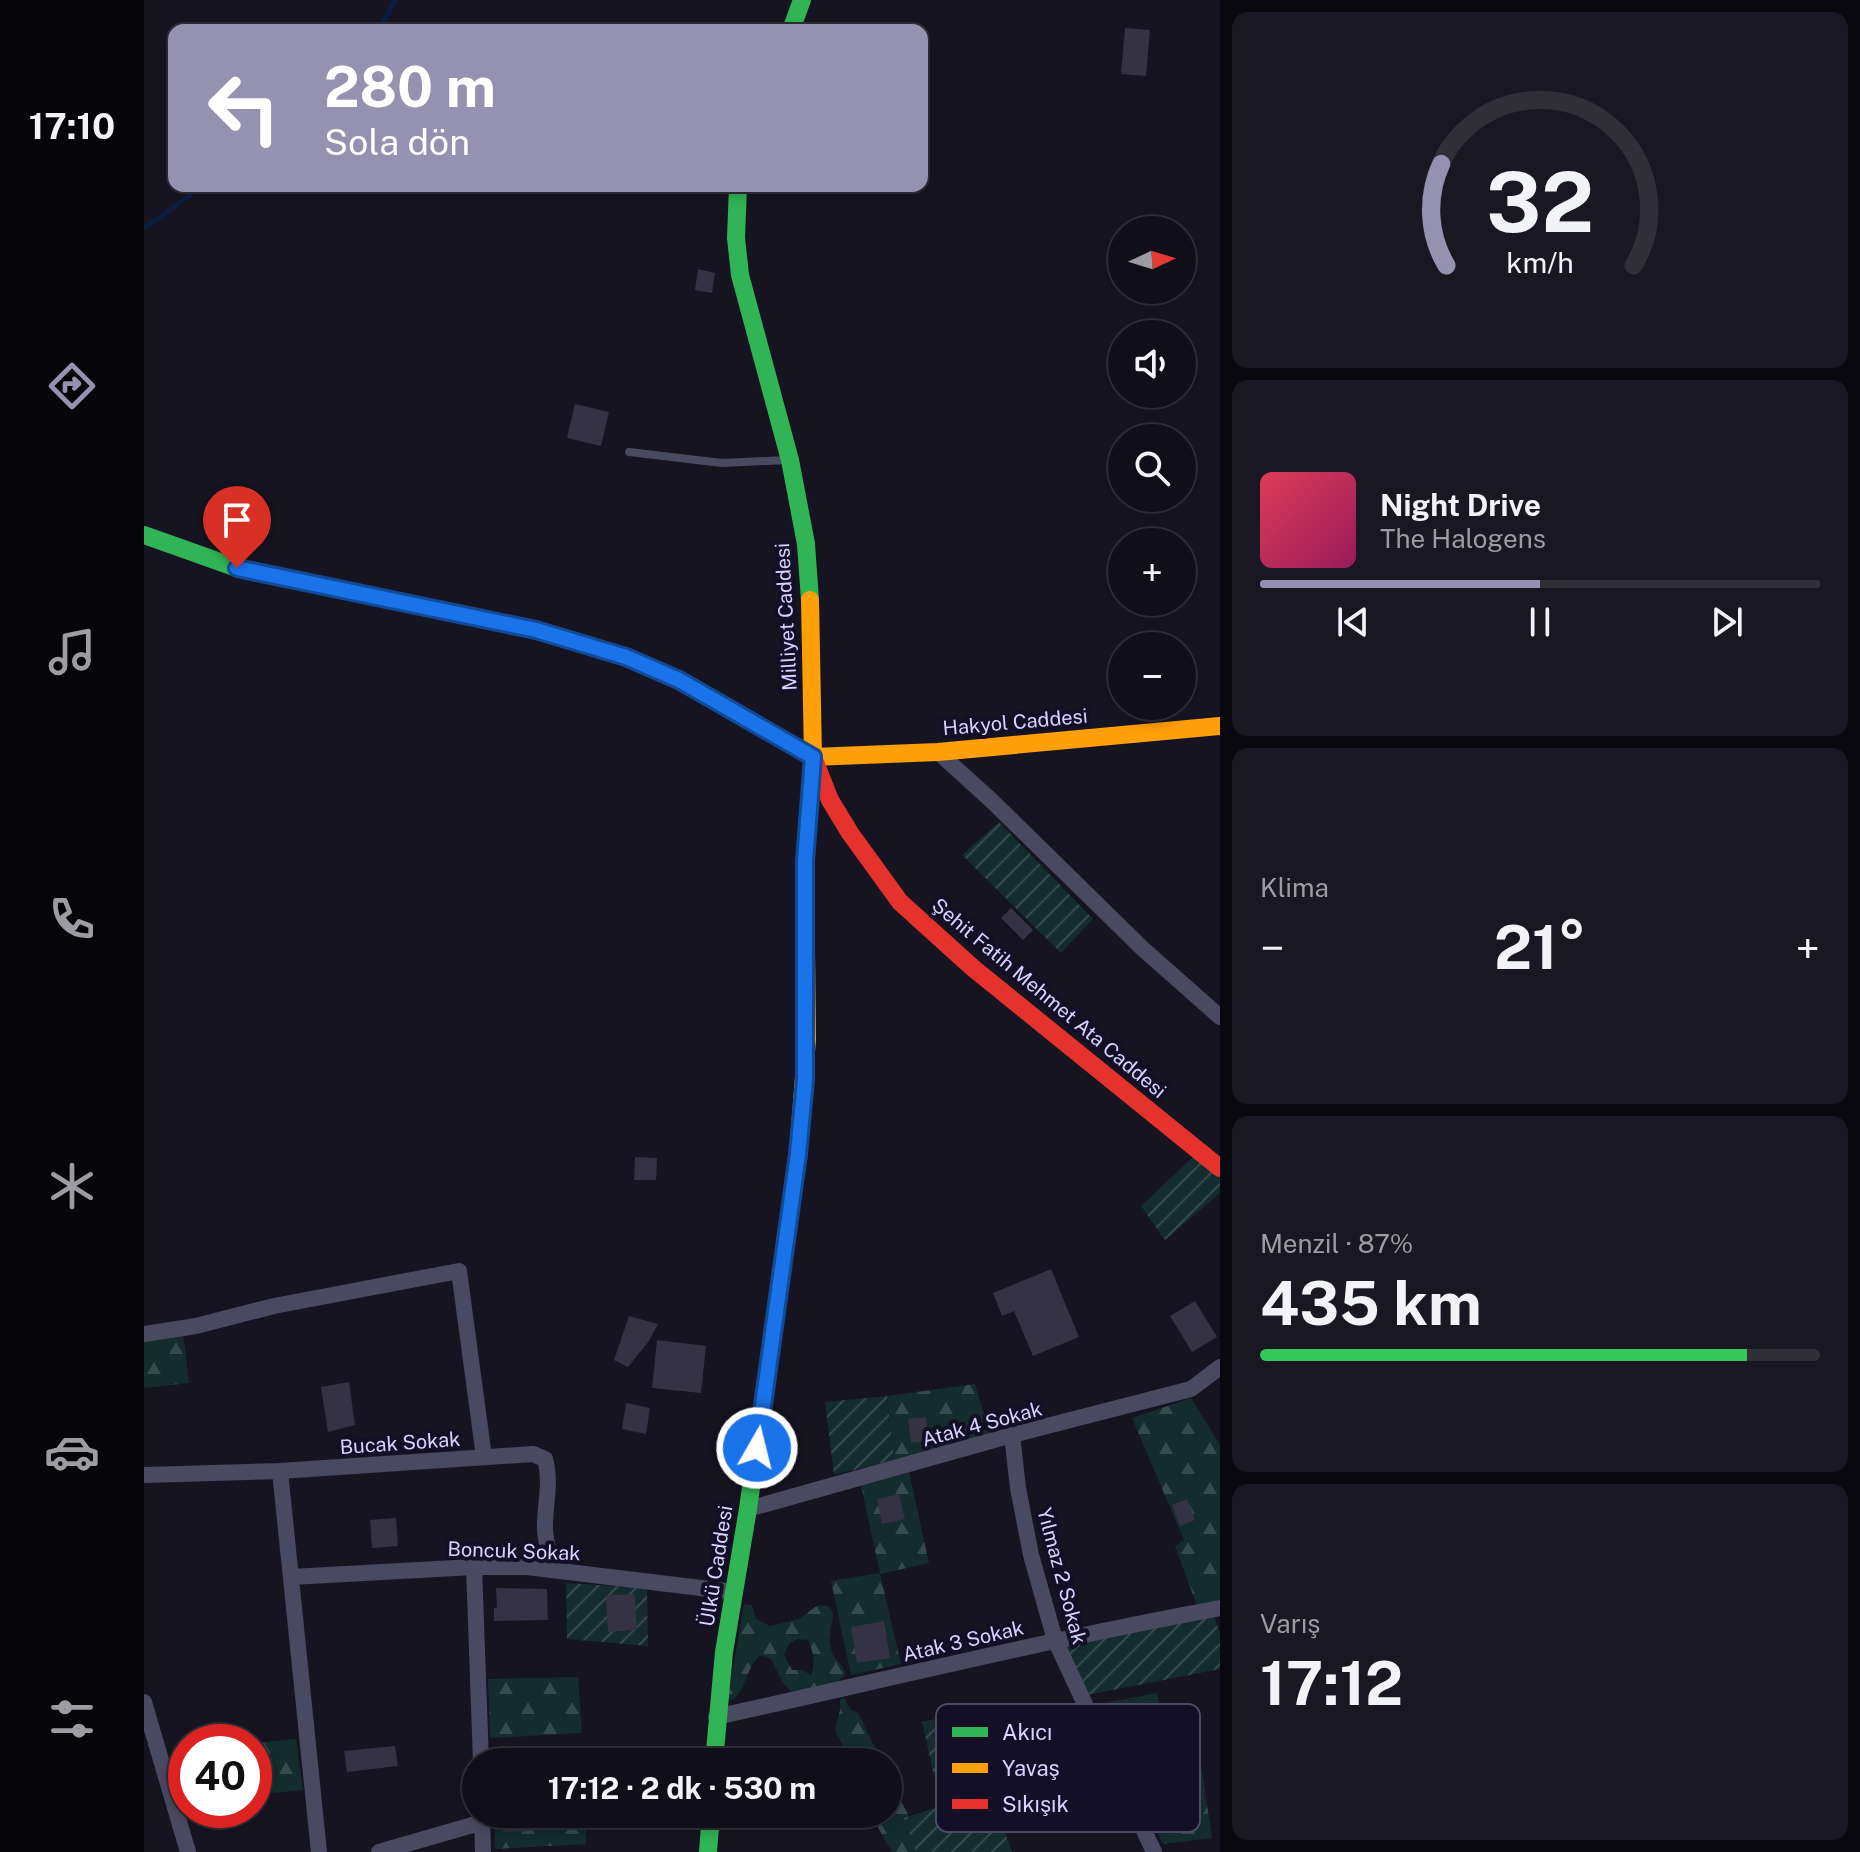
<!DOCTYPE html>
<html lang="tr">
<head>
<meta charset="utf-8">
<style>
	body { margin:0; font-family:"Public Sans",sans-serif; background:#191822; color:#f1f3f6; height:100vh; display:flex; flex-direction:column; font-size:30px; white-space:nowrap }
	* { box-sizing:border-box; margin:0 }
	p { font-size:26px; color:#9c9ca2 }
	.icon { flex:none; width:44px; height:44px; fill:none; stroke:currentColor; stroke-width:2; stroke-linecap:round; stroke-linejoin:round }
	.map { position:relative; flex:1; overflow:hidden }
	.drawer { display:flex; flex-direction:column; gap:12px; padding:12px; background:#09080e; width:640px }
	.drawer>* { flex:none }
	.guide { position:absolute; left:24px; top:24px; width:760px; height:168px; border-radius:16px; box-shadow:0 4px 12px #0003,0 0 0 2px #302f38; background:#9591b1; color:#fff; overflow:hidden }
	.needle { width:52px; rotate:86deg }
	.buttons { position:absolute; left:964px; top:216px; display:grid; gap:16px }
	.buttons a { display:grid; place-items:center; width:88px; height:88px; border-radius:50%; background:#100f19; box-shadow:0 4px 12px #0003,0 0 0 2px #302f38; font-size:40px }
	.speed { position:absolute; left:24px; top:1724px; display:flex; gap:16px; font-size:40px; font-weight:700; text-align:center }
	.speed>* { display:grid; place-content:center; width:104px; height:104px; border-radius:50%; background:#100f19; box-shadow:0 4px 12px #0003,0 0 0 2px #302f38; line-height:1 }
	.speed .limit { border:12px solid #d22; background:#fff; color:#111 }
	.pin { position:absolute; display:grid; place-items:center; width:68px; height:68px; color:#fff; margin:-82px -34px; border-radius:50% 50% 50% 0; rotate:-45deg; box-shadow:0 0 8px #0007 }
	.pin .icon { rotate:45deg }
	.me { position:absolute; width:88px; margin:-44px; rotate:8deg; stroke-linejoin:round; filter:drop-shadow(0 0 6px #0008) }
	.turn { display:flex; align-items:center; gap:28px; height:168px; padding:0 24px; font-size:36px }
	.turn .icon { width:104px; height:104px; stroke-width:2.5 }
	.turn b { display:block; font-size:56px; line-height:68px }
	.big { font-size:60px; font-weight:700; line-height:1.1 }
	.drawer .widget { flex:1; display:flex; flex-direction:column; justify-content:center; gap:12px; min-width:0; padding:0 28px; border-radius:16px; background:#191822 }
	.drawer .dial { align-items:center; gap:0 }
	.dial svg { height:208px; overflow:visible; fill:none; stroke:#302f38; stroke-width:7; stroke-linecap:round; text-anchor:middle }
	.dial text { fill:#f1f3f6; stroke:none }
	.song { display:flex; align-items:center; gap:24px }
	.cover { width:96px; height:96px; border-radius:12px; background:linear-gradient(135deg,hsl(350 70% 55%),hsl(330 70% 35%)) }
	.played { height:8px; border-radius:4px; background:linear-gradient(90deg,#9591b1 50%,#302f38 50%) }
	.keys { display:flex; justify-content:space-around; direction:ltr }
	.heat { display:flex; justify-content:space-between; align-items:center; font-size:44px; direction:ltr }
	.charge { height:12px; border-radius:6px; background:linear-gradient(90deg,#34c759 87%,#302f38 0) }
	.trip { position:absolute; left:318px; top:1748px; width:440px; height:80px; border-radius:40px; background:#100f19; box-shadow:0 4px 12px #0003,0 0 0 2px #302f38; font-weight:700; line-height:80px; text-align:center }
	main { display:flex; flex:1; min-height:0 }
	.tab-bar { display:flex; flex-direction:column; width:144px; justify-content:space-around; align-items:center; background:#06060a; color:#9c9ca2 }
	.tab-bar .icon { width:56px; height:56px }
	.tab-bar .on { color:#9591b1 }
	.tab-bar b { font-size:36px; color:#f1f3f6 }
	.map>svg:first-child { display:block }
	.forest { fill:url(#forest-firs); fill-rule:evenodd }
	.garden { fill:url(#garden-furrows) }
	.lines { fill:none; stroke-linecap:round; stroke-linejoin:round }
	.stream { stroke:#0b1e41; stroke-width:5 }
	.building { fill:#343243 }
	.lane { stroke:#4a4962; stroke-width:8 }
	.street { stroke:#4a4962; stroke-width:16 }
	.fast { stroke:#30b455; stroke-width:18 }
	.slow { stroke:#ff9f0a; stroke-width:18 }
	.jam { stroke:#e5322d; stroke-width:18 }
	.route-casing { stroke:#114b97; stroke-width:20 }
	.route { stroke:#1a73e8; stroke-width:14 }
	.labels { text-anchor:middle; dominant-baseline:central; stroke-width:8; stroke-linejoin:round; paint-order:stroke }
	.street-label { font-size:20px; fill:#d9d4ff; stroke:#130f26 }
	.key { fill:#130f26; stroke:#4e4a67; stroke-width:2 }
	.key-label { font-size:22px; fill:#d9d4ff }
</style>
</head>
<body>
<main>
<nav class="tab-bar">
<b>17:10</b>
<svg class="icon on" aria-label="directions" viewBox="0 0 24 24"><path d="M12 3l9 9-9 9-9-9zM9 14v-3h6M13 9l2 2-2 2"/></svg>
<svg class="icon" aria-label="music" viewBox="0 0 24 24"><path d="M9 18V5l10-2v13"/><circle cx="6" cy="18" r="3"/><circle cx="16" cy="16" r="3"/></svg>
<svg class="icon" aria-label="phone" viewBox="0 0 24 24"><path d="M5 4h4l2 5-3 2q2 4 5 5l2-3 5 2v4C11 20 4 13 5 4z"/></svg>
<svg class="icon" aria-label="climate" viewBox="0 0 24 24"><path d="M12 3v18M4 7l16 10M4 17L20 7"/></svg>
<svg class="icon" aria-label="car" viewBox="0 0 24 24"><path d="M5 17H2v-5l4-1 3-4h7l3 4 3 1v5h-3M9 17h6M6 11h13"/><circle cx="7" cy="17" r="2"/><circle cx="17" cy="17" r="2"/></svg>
<svg class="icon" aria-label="filters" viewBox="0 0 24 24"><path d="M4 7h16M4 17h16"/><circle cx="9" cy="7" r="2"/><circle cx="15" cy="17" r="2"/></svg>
</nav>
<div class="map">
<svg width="1076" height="1852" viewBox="0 0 1076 1852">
	<defs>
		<pattern id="forest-firs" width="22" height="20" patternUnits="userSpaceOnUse" patternTransform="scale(2)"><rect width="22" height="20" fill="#132c2d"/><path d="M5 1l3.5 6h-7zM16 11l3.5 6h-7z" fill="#354a4c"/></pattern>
		<pattern id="garden-furrows" width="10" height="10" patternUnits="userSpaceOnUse" patternTransform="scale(2)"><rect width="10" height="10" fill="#132c2d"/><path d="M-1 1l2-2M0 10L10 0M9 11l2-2" fill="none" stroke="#354a4c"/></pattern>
	</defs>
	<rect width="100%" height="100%" fill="#161421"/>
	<g class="forest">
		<polygon points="39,1334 45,1383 0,1388 0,1339"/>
		<polygon points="831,1384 846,1435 750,1460 743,1396"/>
		<polygon points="1047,1398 1076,1445 1076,1601 1053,1606 1031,1546 1040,1540 988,1418"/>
		<polygon points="765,1472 785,1563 736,1574 757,1664 707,1675 687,1581 736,1573 717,1485"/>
		<path d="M600 1604 608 1605 612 1619 626 1626 655 1619 674 1605 684 1606 689 1611C689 1626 682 1635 688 1652 691 1662 701 1664 701 1675L689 1685 649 1693 639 1683 627 1659 617 1655C602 1666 603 1688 589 1700L584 1699ZM653 1639 664 1640C669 1651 672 1663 667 1675L658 1670H648L640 1655 645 1644Z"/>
		<polygon points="434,1677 438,1733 346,1738 344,1679"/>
		<polygon points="1013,1693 1029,1762 1056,1758 1068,1838 1019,1844 950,1705"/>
		<polygon points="700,1698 706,1709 714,1713 738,1762 704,1762 704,1755 691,1730 696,1710 696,1699"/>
		<polygon points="152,1739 159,1790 110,1795 110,1743"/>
		<polygon points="744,1776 770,1826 779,1852 748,1852 730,1821 720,1821 713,1814 744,1814"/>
		<polygon points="350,1814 441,1814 442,1844 351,1849"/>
	</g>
	<g class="garden">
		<polygon points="855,822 949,919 917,953 818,855"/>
		<polygon points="1051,1155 1076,1176 1076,1193 1021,1240 997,1206"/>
		<polygon points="743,1396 750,1460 690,1475 681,1402"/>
		<polygon points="422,1583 503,1588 504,1646 423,1639"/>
		<polygon points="1070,1616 1076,1634 1076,1669 943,1695 921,1642"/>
		<polygon points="819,1713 868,1852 772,1852 760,1818 797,1806 778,1722"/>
	</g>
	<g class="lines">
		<g class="stream">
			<polyline points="235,30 251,0"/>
			<polyline points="0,228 59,186"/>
		</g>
	</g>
	<g class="building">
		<polygon points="981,28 1006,30 1002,76 977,74"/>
		<polygon points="554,269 571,273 568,293 551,290"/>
		<polygon points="431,404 465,412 457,446 423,438"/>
		<polygon points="867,908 889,930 879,940 857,918"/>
		<polygon points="491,1157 513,1158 512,1180 490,1180"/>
		<polygon points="907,1269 935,1337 889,1356 870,1311 858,1316 849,1293"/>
		<polygon points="1051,1301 1073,1337 1048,1352 1026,1316"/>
		<polygon points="485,1316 514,1324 505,1341 484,1367 470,1360"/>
		<polygon points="513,1340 562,1346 557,1393 508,1388"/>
		<polygon points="205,1382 211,1425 184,1432 177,1387"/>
		<polygon points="482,1403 506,1408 502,1434 478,1429"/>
		<polygon points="782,1417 785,1441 767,1443 764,1419"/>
		<polygon points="755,1494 761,1519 738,1524 733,1499"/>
		<polygon points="1043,1499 1051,1520 1036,1526 1028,1505"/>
		<polygon points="252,1518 254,1546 228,1548 226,1520"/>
		<polygon points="352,1588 403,1589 404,1620 350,1621 350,1608 353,1608"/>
		<polygon points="491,1594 493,1630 464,1632 462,1595"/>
		<polygon points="740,1621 746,1658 713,1663 707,1627"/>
		<polygon points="251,1746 254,1766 203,1772 200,1751"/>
		<polygon points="359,1814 387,1814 388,1831 359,1832"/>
	</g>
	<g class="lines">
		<polyline class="lane" points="485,452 578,463 644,460"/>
		<g class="street">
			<polyline points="794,752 849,802 998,948 1076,1017"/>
			<polyline points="0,1334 52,1326 130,1306 315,1271 340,1457"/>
			<polyline points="868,1435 874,1488 887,1555 911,1640 1010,1852"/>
			<polyline points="136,1471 175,1852"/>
			<path d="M0 1475 136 1471 389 1454 401 1459C408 1483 400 1507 401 1531 402 1545 407 1557 412 1569"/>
			<polyline points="604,1509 868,1435 1047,1389 1076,1367"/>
			<polyline points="330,1567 337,1762"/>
			<polyline points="147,1577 330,1567 383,1567 590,1592"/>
			<polyline points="0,1702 44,1852"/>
			<path d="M572 1717C740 1680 907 1639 1076 1608"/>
			<polyline points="338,1814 339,1852"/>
			<polyline points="235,1852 339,1822"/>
		</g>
		<g class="fast">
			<polyline points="647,30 658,0"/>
			<polyline points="594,186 592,238 596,275 646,460 662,544 666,600"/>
			<polyline points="0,535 93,568 392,630 482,657 535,680 564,697"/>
			<polyline points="570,1762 580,1652 604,1509 654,1153"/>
			<polyline points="564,1852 567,1814"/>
		</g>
		<g class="slow">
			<polyline points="669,757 794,752 1076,726"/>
			<polyline points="654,1153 663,1039 661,861 669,757 666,600"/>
		</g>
		<polyline class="jam" points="564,697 669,757 686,800 706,833 756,902 829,968 1076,1168"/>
	</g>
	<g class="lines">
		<g class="route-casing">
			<polyline id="route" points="93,568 392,630 482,657 535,680 669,757 661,861 661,1080 654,1154 613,1448"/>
		</g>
		<use href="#route" class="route"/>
	</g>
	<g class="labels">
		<g class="street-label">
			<text transform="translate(642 617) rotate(-93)">Milliyet Caddesi</text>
			<text transform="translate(871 722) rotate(-5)">Hakyol Caddesi</text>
			<text transform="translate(905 998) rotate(40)">Şehit Fatih Mehmet Ata Caddesi</text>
			<text transform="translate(838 1424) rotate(-15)">Atak 4 Sokak</text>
			<text transform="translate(256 1443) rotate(-4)">Bucak Sokak</text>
			<text transform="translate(370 1551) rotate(2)">Boncuk Sokak</text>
			<text transform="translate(572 1566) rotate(-81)">Ülkü Caddesi</text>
			<text transform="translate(918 1576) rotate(75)">Yılmaz 2 Sokak</text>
			<text transform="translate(819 1641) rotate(-13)">Atak 3 Sokak</text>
		</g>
	</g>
	<rect x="792" y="1704" width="264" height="128" rx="12" class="key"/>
	<rect x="808" y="1727" width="36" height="10" fill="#30b455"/>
	<rect x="808" y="1763" width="36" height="10" fill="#ff9f0a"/>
	<rect x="808" y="1799" width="36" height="10" fill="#e5322d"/>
	<g class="key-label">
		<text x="858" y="1740">Akıcı</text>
		<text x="858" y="1776">Yavaş</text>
		<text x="858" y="1812">Sıkışık</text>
	</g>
</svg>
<div class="buttons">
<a><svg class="needle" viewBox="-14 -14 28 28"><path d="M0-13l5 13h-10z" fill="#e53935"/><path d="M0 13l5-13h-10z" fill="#9c9ca2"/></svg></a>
<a><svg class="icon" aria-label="sound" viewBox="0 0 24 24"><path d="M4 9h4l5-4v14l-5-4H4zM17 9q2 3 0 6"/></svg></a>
<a><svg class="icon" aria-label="search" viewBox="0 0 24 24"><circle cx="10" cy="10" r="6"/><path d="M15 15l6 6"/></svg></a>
<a>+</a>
<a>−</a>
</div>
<div class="speed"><div class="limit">40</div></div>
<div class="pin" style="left:93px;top:568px;background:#d93025"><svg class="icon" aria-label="arrive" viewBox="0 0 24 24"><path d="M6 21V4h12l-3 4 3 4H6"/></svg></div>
<svg class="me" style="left:613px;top:1448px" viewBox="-20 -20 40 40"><circle r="17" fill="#1a73e8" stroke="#fff" stroke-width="3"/><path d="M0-11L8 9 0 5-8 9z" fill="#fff"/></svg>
<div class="trip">17:12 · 2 dk · 530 m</div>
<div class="guide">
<div class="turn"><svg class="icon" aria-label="left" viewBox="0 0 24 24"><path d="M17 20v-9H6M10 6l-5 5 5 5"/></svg><div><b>280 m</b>Sola dön</div></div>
</div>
</div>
<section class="drawer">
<div class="widget dial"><svg viewBox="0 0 100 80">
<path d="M14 69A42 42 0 1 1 86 69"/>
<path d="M14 69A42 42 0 0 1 12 30" stroke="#9591b1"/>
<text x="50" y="56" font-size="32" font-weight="700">32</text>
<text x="50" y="72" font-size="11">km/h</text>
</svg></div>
<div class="widget">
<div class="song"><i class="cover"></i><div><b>Night Drive</b><p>The Halogens</p></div></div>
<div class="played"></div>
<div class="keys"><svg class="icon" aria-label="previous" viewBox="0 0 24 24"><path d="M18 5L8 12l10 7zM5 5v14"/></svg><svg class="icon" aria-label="pause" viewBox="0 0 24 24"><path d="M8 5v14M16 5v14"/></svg><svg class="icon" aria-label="next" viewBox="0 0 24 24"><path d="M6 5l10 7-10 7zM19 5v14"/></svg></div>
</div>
<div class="widget"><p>Klima</p>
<div class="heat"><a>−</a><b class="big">21°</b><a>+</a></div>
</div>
<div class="widget"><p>Menzil · 87%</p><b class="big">435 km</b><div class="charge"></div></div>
<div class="widget"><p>Varış</p><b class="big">17:12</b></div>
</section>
</main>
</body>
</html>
